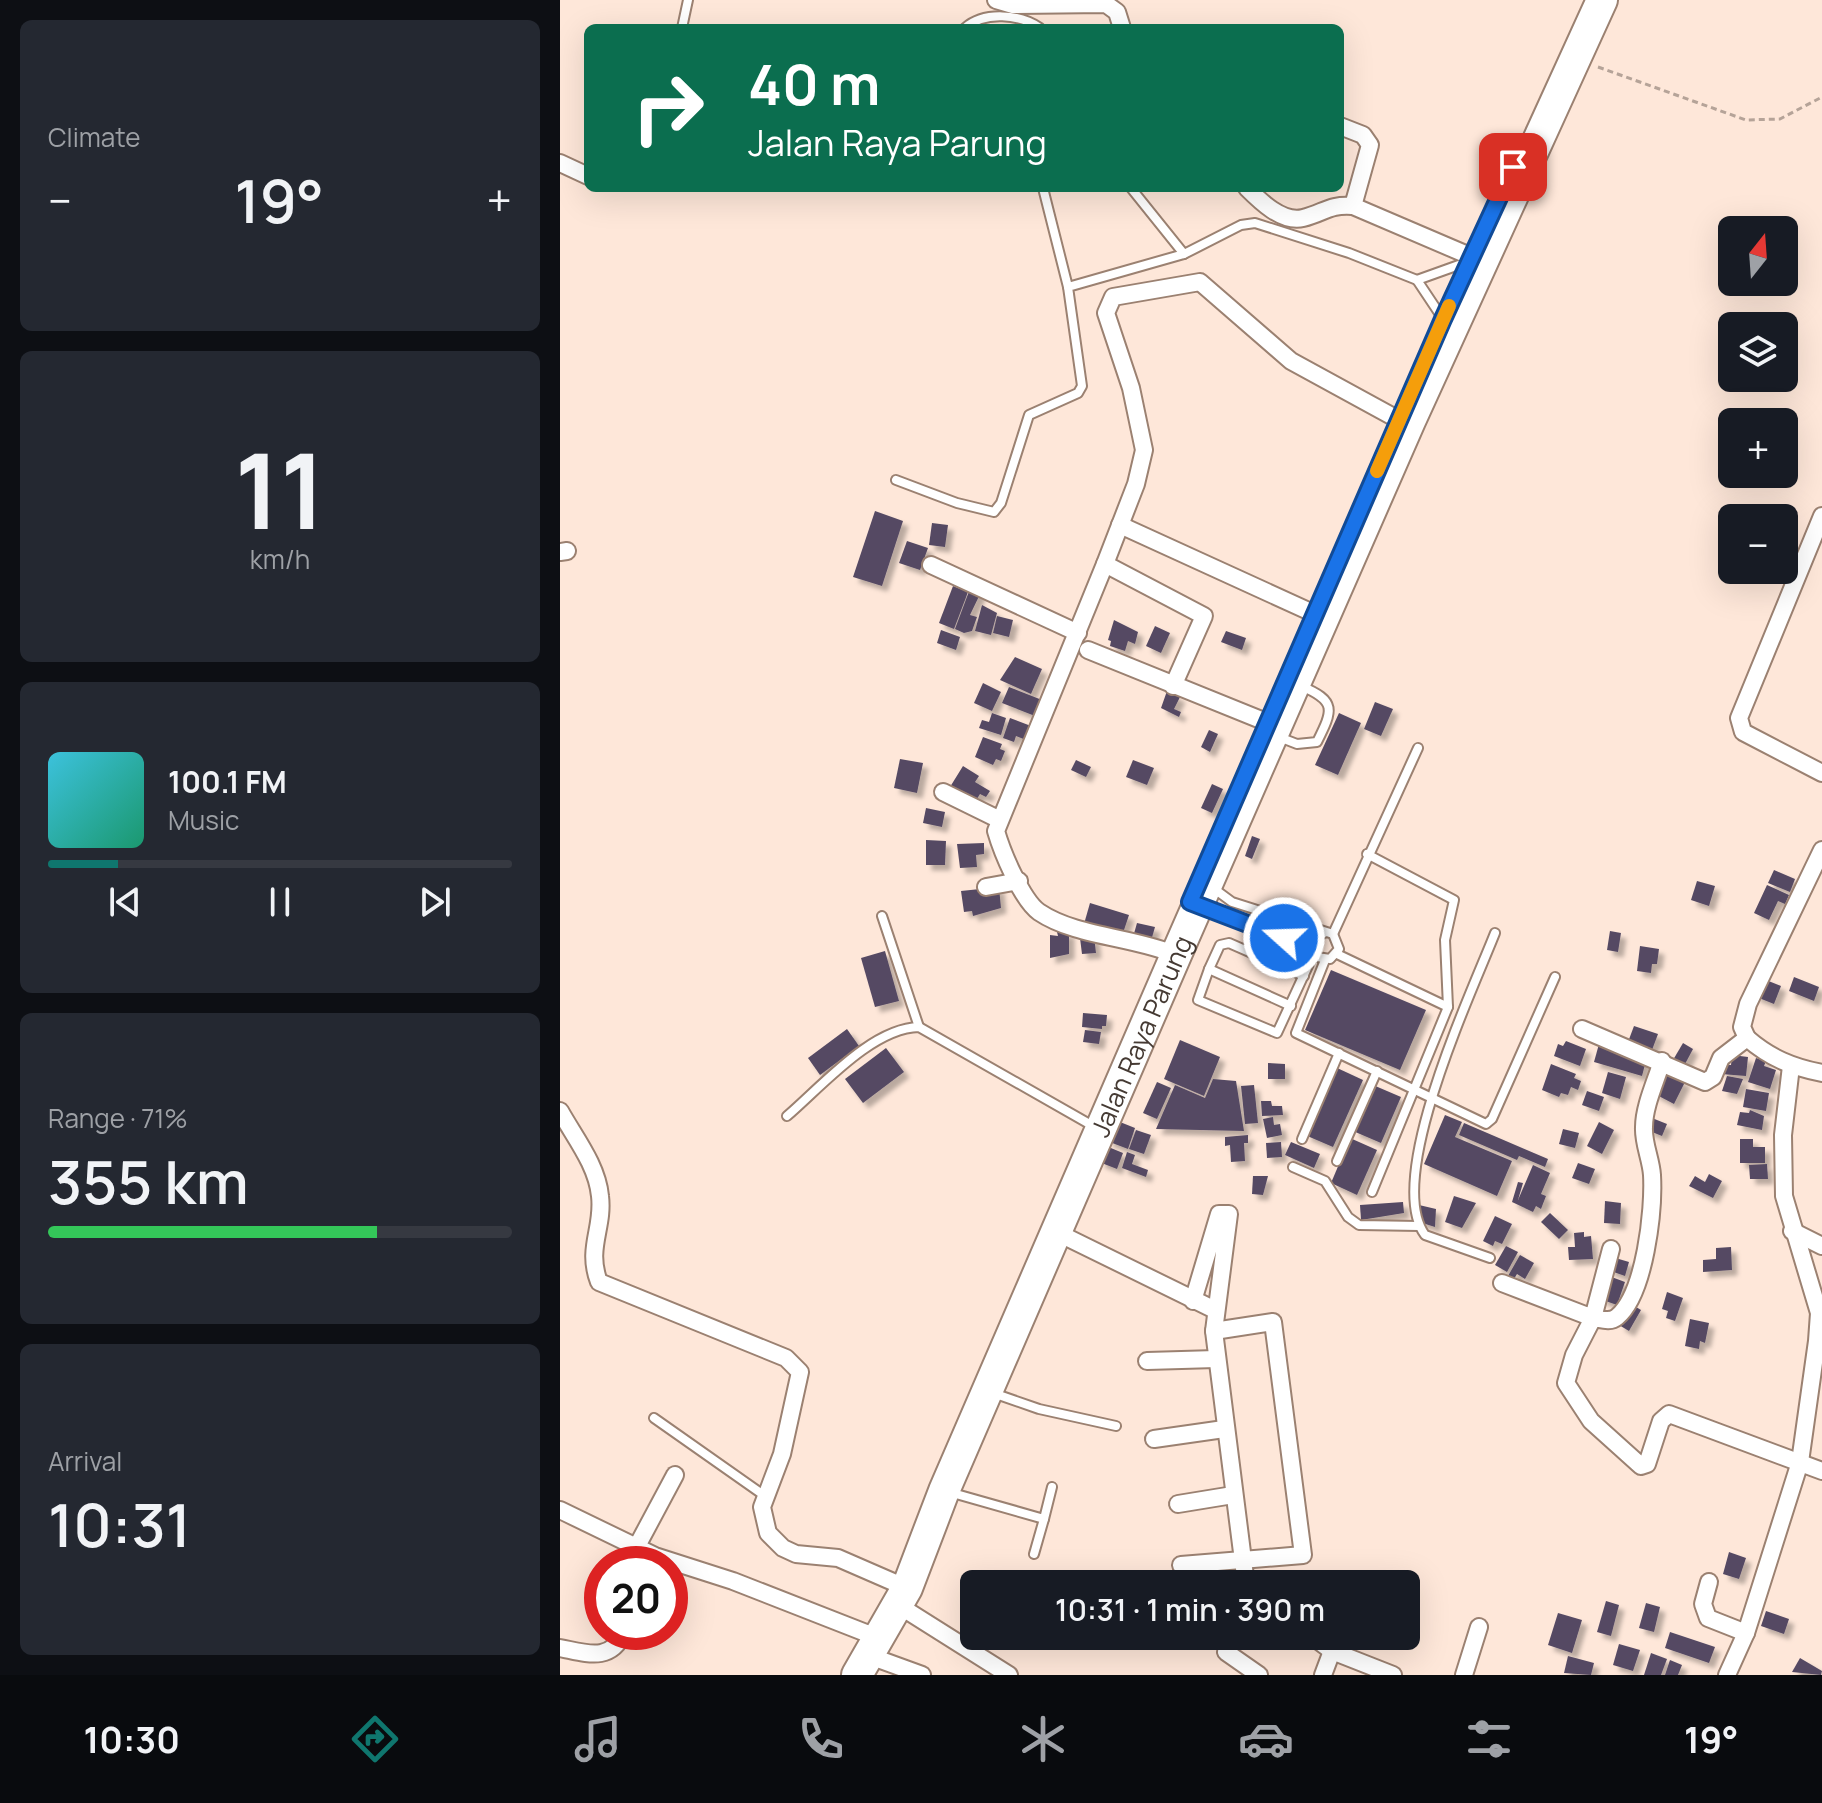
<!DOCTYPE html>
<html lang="en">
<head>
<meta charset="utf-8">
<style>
	body { margin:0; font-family:Manrope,sans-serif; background:#242831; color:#f1f3f6; height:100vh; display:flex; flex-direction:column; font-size:30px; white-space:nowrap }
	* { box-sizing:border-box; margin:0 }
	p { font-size:26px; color:#9ea1a6 }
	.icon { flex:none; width:44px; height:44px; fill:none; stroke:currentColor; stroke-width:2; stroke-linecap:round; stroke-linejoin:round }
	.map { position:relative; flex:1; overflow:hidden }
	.panel { display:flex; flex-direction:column; gap:20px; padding:20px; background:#0d0f14; width:560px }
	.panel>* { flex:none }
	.top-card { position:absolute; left:24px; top:24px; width:760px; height:168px; border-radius:12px; box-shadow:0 8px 32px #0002; background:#0b6e4f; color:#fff; overflow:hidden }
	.needle { width:52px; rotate:17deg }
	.buttons { position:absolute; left:1158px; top:216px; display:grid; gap:16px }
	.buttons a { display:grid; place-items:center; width:80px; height:80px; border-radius:12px; background:#171b24; box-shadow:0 8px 32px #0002; font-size:40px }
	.speed { position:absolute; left:24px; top:1546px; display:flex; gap:16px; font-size:40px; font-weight:700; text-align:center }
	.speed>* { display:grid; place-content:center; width:104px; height:104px; border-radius:50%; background:#171b24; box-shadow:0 8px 32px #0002; line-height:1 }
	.speed .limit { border:12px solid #d22; background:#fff; color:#111 }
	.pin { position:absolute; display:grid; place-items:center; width:68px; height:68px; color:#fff; margin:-34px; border-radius:16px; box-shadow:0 4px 12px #0006 }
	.me { position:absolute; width:88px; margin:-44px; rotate:290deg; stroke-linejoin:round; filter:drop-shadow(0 0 6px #0008) }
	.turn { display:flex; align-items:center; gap:28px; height:168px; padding:0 32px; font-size:36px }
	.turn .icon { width:104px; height:104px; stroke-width:2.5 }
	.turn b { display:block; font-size:56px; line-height:68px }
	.big { font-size:60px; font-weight:600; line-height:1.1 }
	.panel .card { flex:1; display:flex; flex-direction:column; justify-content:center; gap:12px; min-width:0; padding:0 28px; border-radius:12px; background:#242831 }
	.panel .dial { align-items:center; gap:0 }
	.dial b { font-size:104px; line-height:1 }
	.song { display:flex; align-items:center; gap:24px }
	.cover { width:96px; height:96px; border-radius:12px; background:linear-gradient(135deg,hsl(190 70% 55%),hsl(160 70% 35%)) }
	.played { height:8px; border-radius:4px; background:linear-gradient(90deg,#0f766e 15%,#363941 15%) }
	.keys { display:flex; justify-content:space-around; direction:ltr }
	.heat { display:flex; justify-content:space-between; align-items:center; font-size:44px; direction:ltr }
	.charge { height:12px; border-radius:6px; background:linear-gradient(90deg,#34c759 71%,#363941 0) }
	.trip { position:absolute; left:400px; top:1570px; width:460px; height:80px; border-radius:12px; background:#171b24; box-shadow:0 8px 32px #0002; font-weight:600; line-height:80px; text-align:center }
	.tab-bar { display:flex; height:128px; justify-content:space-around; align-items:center; background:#090b0e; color:#9ea1a6 }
	.tab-bar .icon { width:56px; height:56px }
	.tab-bar .current { color:#0f766e }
	.tab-bar b { font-size:36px; color:#f1f3f6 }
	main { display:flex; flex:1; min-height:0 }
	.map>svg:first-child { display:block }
	.building { fill:#554a63; filter:url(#shadow) }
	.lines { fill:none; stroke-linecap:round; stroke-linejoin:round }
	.lane-casing { stroke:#9b8171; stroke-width:12 }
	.street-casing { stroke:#9b8171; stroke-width:20 }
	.highway-casing { stroke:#9b8171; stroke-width:34 }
	.path { stroke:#b5a398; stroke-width:3; stroke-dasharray:6 4; stroke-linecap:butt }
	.lane { stroke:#fff; stroke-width:8 }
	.street { stroke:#fff; stroke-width:16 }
	.highway { stroke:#fff; stroke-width:30 }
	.route-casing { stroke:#114b97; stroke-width:20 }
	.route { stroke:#1a73e8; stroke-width:14 }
	.slow { stroke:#f59e0b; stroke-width:14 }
	.labels { text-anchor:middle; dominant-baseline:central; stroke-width:8; stroke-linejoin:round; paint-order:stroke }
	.street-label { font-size:26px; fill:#453a33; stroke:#fef8f4 }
</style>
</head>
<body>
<main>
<section class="panel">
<div class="card"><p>Climate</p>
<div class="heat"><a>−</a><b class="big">19°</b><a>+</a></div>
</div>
<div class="card dial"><b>11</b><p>km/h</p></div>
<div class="card">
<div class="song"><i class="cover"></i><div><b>100.1 FM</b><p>Music</p></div></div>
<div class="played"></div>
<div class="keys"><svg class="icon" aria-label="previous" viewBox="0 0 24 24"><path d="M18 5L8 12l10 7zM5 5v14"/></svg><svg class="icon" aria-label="pause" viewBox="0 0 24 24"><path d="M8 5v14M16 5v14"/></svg><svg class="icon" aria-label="next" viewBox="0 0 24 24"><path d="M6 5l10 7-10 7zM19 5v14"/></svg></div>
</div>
<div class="card"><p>Range · 71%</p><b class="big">355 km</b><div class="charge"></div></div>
<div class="card"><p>Arrival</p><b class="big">10:31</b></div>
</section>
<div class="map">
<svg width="1262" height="1675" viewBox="0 0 1262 1675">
	<defs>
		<filter id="shadow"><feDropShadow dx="5.5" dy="5.5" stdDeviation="2" flood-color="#0004"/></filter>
	</defs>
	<rect width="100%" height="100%" fill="#fee7d9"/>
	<g class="building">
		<polygon points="315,511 343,521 322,586 293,577"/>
		<polygon points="372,523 388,525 385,547 369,545"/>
		<polygon points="347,541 368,548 360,570 339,563"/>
		<polygon points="393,586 408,592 394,629 379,623"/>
		<polygon points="411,586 422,590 410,615 417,617 412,631 404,633 395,629"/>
		<polygon points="422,605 437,613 431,635 415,631"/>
		<polygon points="437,616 453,620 449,637 433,633"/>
		<polygon points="554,620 578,632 575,644 568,641 565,651 550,646 551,641 548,640"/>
		<polygon points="595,626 610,633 601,653 586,646"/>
		<polygon points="381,630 400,637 396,650 377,643"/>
		<polygon points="666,631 686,638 682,650 661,642"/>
		<polygon points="455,657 482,669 471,694 440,680"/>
		<polygon points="423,683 441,692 432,711 414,703"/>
		<polygon points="449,687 482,700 475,716 442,703"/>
		<polygon points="607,691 620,697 614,709 621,712 619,717 601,708"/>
		<polygon points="815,702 833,709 821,736 804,729"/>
		<polygon points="432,713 446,718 441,735 419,728 422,720 429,722"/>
		<polygon points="779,713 801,723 778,775 755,765"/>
		<polygon points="450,718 471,726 466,740 456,736 454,742 443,738"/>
		<polygon points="649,730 658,734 650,752 641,747"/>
		<polygon points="423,737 442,744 440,749 445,751 441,761 436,759 433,765 415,757"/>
		<polygon points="340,759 363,763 357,793 334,788"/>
		<polygon points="516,760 531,767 526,777 511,770"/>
		<polygon points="573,760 594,768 587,785 566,777"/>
		<polygon points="403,766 419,776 415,782 430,791 426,797 420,794 415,802 390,787"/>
		<polygon points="652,784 663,789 652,813 641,808"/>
		<polygon points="366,808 385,812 382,827 363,823"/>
		<polygon points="692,836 700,839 692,859 685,856"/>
		<polygon points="366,840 386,841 385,865 366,865"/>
		<polygon points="424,843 424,854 416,855 417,867 400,868 397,844"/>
		<polygon points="1214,870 1235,879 1230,892 1208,883"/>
		<polygon points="1137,881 1155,886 1149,906 1131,900"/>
		<polygon points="1207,885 1229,895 1225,904 1218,901 1209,920 1194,913"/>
		<polygon points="439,887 441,908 413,916 412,911 404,912 401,891"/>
		<polygon points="530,903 569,915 563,933 524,924"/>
		<polygon points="577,923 595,927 591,941 573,937"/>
		<polygon points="1050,931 1061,933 1058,952 1047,950"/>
		<polygon points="497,932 509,932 509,954 490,958 490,935 498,936"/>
		<polygon points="534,936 536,953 522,954 520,938"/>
		<polygon points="1080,946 1099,949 1097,964 1092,964 1091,973 1077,971"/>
		<polygon points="325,951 339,1001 315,1007 301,958"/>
		<polygon points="771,970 866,1010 840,1070 745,1030"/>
		<polygon points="1234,977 1259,987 1254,1001 1229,991"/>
		<polygon points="1201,978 1221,986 1214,1004 1194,996"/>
		<polygon points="523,1013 547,1015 546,1026 542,1026 542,1029 522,1027"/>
		<polygon points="1074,1026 1098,1034 1092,1050 1068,1042"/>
		<polygon points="287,1029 299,1046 260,1075 248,1058"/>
		<polygon points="525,1030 541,1032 539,1044 523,1042"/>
		<polygon points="620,1040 660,1057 644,1096 604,1079"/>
		<polygon points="1006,1041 1026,1049 1020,1066 994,1056 998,1044 1003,1046"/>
		<polygon points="1123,1043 1133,1049 1124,1066 1113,1060"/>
		<polygon points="1039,1044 1087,1057 1082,1076 1034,1062"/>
		<polygon points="326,1048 344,1072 303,1103 285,1079"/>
		<polygon points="1172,1055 1188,1057 1186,1076 1161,1074 1162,1064 1171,1065"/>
		<polygon points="1196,1058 1206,1061 1204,1066 1216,1070 1210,1089 1188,1082"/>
		<polygon points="708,1063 725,1064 725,1079 708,1079"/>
		<polygon points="991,1064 1016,1074 1014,1078 1021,1081 1018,1090 1011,1087 1008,1095 1001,1093 999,1097 982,1090"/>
		<polygon points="775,1067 803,1080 773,1147 745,1135"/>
		<polygon points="1104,1071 1125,1082 1114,1104 1093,1093"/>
		<polygon points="1048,1072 1066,1077 1060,1099 1042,1093"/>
		<polygon points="1167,1076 1183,1079 1177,1094 1162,1091"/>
		<polygon points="653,1079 676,1081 684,1131 596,1129 615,1085 645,1098"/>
		<polygon points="597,1082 611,1088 597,1119 583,1113"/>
		<polygon points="694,1085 698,1123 685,1124 681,1086"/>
		<polygon points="813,1085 841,1097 821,1143 793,1131"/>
		<polygon points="1186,1089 1209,1093 1206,1111 1183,1107"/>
		<polygon points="1027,1091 1044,1097 1039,1111 1022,1105"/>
		<polygon points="701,1101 711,1101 712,1106 722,1106 723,1115 702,1116"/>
		<polygon points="1190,1110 1204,1116 1202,1130 1177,1125 1180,1112 1189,1113"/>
		<polygon points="885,1115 902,1122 895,1137 952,1161 937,1196 864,1164"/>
		<polygon points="713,1117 714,1125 720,1124 722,1135 707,1138 703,1119"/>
		<polygon points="1092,1118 1107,1124 1102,1136 1087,1130"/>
		<polygon points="555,1120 575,1128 568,1149 547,1141"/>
		<polygon points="1039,1122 1054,1130 1042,1154 1027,1146"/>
		<polygon points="904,1123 988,1159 985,1167 959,1156 957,1160 899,1135"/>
		<polygon points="1003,1129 1019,1133 1015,1148 999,1144"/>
		<polygon points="576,1130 591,1135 584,1154 569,1149"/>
		<polygon points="688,1135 688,1143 684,1143 685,1161 671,1162 670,1145 665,1146 665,1137"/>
		<polygon points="790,1138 817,1150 797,1195 771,1183"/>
		<polygon points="1180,1139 1193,1139 1193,1147 1205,1147 1205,1163 1180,1163"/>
		<polygon points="721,1142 722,1157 707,1158 706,1143"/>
		<polygon points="731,1142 760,1154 754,1168 725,1155"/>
		<polygon points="546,1146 563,1153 557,1169 539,1162"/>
		<polygon points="567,1152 575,1155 572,1164 588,1170 586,1177 562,1168"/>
		<polygon points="1018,1163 1035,1169 1029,1184 1012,1178"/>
		<polygon points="1207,1164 1208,1179 1190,1179 1189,1165"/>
		<polygon points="973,1165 990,1173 981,1194 986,1196 981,1209 976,1206 973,1212 952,1202 958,1182 963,1183 958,1200"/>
		<polygon points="1149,1174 1162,1181 1153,1198 1129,1186 1135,1176 1145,1182"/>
		<polygon points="693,1176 708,1176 703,1195 692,1194"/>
		<polygon points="894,1196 916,1203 902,1228 885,1222"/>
		<polygon points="1045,1201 1061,1203 1060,1224 1044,1223"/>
		<polygon points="843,1202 844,1213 801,1220 800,1205"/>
		<polygon points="859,1205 876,1209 875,1227 859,1222"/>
		<polygon points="990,1213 1008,1230 999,1239 981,1222"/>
		<polygon points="935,1216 952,1224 942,1244 935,1241 933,1246 923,1241"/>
		<polygon points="1024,1232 1024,1237 1031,1236 1033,1259 1009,1260 1008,1247 1015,1247 1014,1233"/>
		<polygon points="946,1246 958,1252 947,1272 935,1265"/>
		<polygon points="1171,1247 1172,1270 1143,1272 1143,1260 1156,1259 1156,1248"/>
		<polygon points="960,1255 974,1263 965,1279 957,1274 954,1279 948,1276"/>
		<polygon points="1052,1257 1069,1262 1065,1276 1048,1270"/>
		<polygon points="1049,1276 1065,1282 1057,1305 1040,1299"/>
		<polygon points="1107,1292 1123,1298 1115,1321 1106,1318 1108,1311 1102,1309"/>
		<polygon points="1071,1304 1081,1310 1069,1331 1059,1325"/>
		<polygon points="1130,1319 1149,1323 1145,1343 1140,1341 1139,1349 1125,1346"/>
		<polygon points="1169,1552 1186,1558 1179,1579 1163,1574"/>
		<polygon points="1046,1601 1059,1605 1051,1636 1037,1632"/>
		<polygon points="1086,1603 1100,1607 1094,1632 1079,1628"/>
		<polygon points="1206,1611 1229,1619 1224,1634 1201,1626"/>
		<polygon points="998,1613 1022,1620 1012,1653 988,1645"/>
		<polygon points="1110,1632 1155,1647 1149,1663 1105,1648"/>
		<polygon points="1059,1644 1080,1650 1073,1671 1053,1665"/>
		<polygon points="1091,1653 1107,1659 1101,1675 1084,1675"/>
		<polygon points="1008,1656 1034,1663 1031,1675 1004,1673"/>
		<polygon points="1240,1658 1262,1671 1261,1675 1232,1672"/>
		<polygon points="1110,1660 1122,1665 1118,1675 1105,1675"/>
	</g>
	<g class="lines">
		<g class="lane-casing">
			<g id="lane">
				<polyline points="122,28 128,0"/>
				<path d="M405 28C424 11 460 14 480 28"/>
				<polyline points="483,188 508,287"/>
				<polyline points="571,188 624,254"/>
				<polyline points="883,319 857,280 910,261"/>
				<polyline points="336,480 397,503 434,512 441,503 469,415 518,393 522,386 508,287 624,254 681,225 695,223 789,253 857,280"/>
				<path d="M719 737 737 744 757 742C773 710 777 701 741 686"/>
				<polyline points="653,888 672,902 773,934 779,949 770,959 757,957 752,949 755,938 764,933"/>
				<polyline points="642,907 752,949"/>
				<polyline points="322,916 359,1027"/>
				<polyline points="773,934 858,748"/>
				<polyline points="777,954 888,1007 885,940 894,900 807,854"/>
				<polyline points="765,960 736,1033 926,1124 932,1119 995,977"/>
				<polyline points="649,969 638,1000 717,1033 754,953"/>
				<polyline points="731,1006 649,969 660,945 669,943 744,976"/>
				<path d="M227 1116C262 1086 312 1028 359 1027L533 1126"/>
				<polyline points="742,1139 779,1053"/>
				<polyline points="777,1161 817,1071"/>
				<polyline points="733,1167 765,1181 788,1217 799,1225 859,1226"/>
				<polyline points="812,1192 888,1007"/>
				<path d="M930 1258 865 1235C824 1179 911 994 935 933"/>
				<polyline points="433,1393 479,1409 556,1426"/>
				<polyline points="94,1418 205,1496"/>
				<polyline points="389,1492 484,1519 492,1487"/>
				<polyline points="474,1554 484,1519"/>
			</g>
		</g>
		<g class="street-casing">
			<g id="street">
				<polyline points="436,0 453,5 546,4 557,12 562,28"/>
				<polyline points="780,126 803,135 810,145 793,206"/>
				<polyline points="0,163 28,176"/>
				<path d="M687 188C700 201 722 223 743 218 764 213 769 204 793 206L924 262"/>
				<polyline points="1262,516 1179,718 1183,732 1262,773"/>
				<polyline points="560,525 755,614"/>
				<polyline points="0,552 7,551"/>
				<polyline points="545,564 644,616 613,686"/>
				<polyline points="371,565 518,633"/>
				<polyline points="528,650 716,726"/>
				<polyline points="383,792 438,819"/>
				<polyline points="426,887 459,881"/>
				<path d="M616 955C575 937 516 937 479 912 462 900 442 852 436 831L545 564 576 484 584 450 571 388 546 313 553 297 640 282 731 361 839 420"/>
				<path d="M1022 1029 1145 1082 1153 1077 1161 1058 1187 1038C1210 1058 1232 1067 1262 1073"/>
				<polyline points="1187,1038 1182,1027 1188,1004 1262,850"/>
				<path d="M1102 1061C1096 1081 1084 1106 1084 1127 1083 1143 1091 1159 1092 1175 1094 1210 1085 1294 1057 1317 1050 1323 1041 1319 1033 1318L1014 1355 1006 1383 1031 1421 1081 1466 1087 1464 1101 1421 1109 1414 1262 1471"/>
				<path d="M0 1111C15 1138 37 1165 40 1196 44 1228 26 1248 39 1282L226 1358 240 1372 222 1454 202 1507 208 1533 223 1548 236 1554 278 1558 347 1588"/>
				<polyline points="1232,1231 1262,1246"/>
				<polyline points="498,1233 655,1310"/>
				<polyline points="942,1283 1033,1318 1051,1249"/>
				<polyline points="633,1301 659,1214 669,1214 654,1331 686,1584"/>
				<polyline points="587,1361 656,1359"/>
				<polyline points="594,1439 664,1429"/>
				<polyline points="618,1504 673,1495"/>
				<polyline points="0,1510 95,1556 173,1581 306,1633"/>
				<polyline points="76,1548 115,1475"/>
				<polyline points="621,1565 743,1555 713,1322 654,1331"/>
				<polyline points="1149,1582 1143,1604 1148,1618 1186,1633"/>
				<polyline points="338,1605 449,1675"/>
				<polyline points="752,1636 772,1651 833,1675"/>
				<path d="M0 1648C26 1653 51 1663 64 1632"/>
				<polyline points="666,1652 699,1675"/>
				<polyline points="307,1655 362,1675"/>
				<polyline points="763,1675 772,1651"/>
				<polyline points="904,1675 919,1627"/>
				<polyline points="1167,1675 1186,1633 1240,1462 1257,1341 1259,1313 1224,1196 1223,1135 1231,1066"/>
			</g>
		</g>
		<g class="highway-casing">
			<g id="highway">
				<path id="s1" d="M297 1675 347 1588 384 1491 616 955 850 421 1042 0"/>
			</g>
		</g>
		<polyline class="path" points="1038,67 1186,120 1220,119 1262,97"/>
		<use href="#lane" class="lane"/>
		<use href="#street" class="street"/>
		<use href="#highway" class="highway"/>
	</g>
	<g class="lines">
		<g class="route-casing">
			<polyline id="route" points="724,938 630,902 883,319 953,167"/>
		</g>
		<use href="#route" class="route"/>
		<polyline class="slow" points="817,471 889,306"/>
	</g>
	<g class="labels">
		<g class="street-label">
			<text stroke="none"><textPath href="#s1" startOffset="700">Jalan Raya Parung</textPath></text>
		</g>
	</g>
</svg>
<div class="buttons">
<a><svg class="needle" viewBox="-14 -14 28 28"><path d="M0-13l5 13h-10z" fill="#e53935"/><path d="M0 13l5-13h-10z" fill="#9ea1a6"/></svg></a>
<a><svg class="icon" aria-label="layers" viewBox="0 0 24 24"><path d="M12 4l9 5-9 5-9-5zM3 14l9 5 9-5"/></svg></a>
<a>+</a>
<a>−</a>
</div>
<div class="speed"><div class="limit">20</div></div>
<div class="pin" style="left:953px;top:167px;background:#d93025"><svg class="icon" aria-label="arrive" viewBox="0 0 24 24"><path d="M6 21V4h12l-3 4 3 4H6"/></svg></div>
<svg class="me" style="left:724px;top:938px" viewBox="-20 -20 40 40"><circle r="17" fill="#1a73e8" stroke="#fff" stroke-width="3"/><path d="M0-11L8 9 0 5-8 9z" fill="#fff"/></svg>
<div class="trip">10:31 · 1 min · 390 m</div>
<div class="top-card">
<div class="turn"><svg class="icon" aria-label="right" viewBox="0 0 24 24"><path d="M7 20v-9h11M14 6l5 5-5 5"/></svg><div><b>40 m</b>Jalan Raya Parung</div></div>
</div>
</div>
</main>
<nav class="tab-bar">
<b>10:30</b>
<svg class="icon current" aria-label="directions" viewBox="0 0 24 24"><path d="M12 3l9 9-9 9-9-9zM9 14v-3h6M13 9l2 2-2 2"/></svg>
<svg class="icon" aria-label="music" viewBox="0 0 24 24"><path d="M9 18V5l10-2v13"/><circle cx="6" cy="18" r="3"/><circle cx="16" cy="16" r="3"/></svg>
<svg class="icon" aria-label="phone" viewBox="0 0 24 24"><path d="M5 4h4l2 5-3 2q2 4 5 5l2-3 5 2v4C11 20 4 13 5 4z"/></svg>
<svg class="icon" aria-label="climate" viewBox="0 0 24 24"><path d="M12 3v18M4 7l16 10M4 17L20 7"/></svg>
<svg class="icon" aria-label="car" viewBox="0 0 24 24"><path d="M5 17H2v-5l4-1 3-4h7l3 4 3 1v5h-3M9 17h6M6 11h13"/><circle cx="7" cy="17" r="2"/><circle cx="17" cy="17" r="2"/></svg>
<svg class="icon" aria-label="filters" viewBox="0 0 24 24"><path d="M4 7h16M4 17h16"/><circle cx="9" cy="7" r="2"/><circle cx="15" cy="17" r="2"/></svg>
<b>19°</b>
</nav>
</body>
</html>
